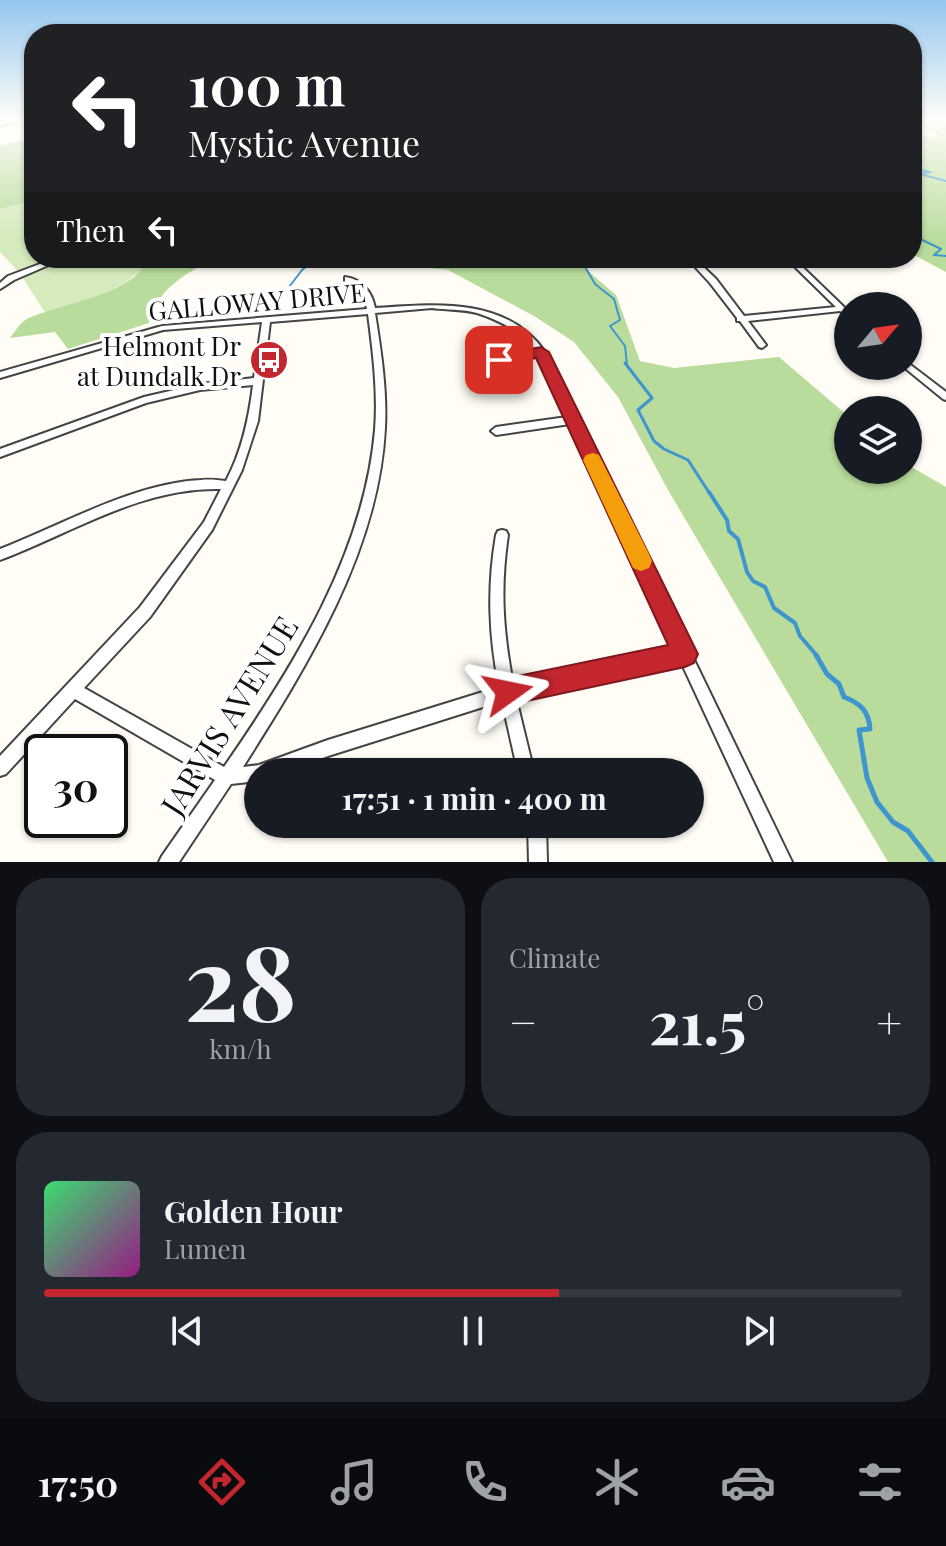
<!DOCTYPE html>
<html lang="en">
<head>
<meta charset="utf-8">
<style>
	body { margin:0; font-family:"Playfair Display",serif; background:#242831; color:#f1f3f6; height:100vh; display:flex; flex-direction:column; font-size:30px; white-space:nowrap }
	* { box-sizing:border-box; margin:0 }
	p { font-size:26px; color:#9ea1a6 }
	.icon { flex:none; width:44px; height:44px; fill:none; stroke:currentColor; stroke-width:2; stroke-linecap:round; stroke-linejoin:round }
	.map { position:relative; height:862px; overflow:hidden }
	.drawer { display:flex; flex-direction:column; gap:16px; padding:16px; background:#0d0f14; flex:1 }
	.drawer>* { flex:none }
	.guide { position:absolute; left:24px; top:24px; width:898px; height:244px; border-radius:32px; box-shadow:0 2px 6px #0004; background:#202124; color:#fff; overflow:hidden }
	.needle { width:52px; rotate:61deg }
	.buttons { position:absolute; left:834px; top:292px; display:grid; gap:16px }
	.buttons a { display:grid; place-items:center; width:88px; height:88px; border-radius:50%; background:#171b24; box-shadow:0 2px 6px #0004; font-size:40px }
	.speed { position:absolute; left:24px; top:734px; display:flex; gap:16px; font-size:40px; font-weight:700; text-align:center }
	.speed>* { display:grid; place-content:center; width:104px; height:104px; border-radius:50%; background:#171b24; box-shadow:0 2px 6px #0004; line-height:1 }
	.speed .limit { border:4px solid #111; border-radius:12px; background:#fff; color:#111 }
	.pin { position:absolute; display:grid; place-items:center; width:68px; height:68px; color:#fff; margin:-34px; border-radius:16px; box-shadow:0 4px 12px #0006 }
	.me { position:absolute; width:88px; margin:-44px; rotate:78deg; stroke-linejoin:round; filter:drop-shadow(0 0 6px #0008) }
	.turn { display:flex; align-items:center; gap:28px; height:168px; padding:0 32px; font-size:36px }
	.turn .icon { width:104px; height:104px; stroke-width:2.5 }
	.turn b { display:block; font-size:56px; line-height:68px }
	.then { display:flex; align-items:center; height:76px; padding:0 32px; background:#0003; gap:16px; font-size:30px }
	.big { font-size:60px; font-weight:700; line-height:1.1 }
	.drawer .widget { flex:1; display:flex; flex-direction:column; justify-content:center; gap:12px; min-width:0; padding:0 28px; border-radius:32px; background:#242831 }
	.drawer .dial { align-items:center; gap:0 }
	.dial b { font-size:104px; line-height:1 }
	.song { display:flex; align-items:center; gap:24px }
	.cover { width:96px; height:96px; border-radius:12px; background:linear-gradient(135deg,hsl(140 70% 55%),hsl(310 70% 35%)) }
	.played { height:8px; border-radius:4px; background:linear-gradient(90deg,#c4262e 60%,#363941 60%) }
	.keys { display:flex; justify-content:space-around; direction:ltr }
	.heat { display:flex; justify-content:space-between; align-items:center; font-size:44px; direction:ltr }
	.drawer .tiles { flex:1; display:grid; gap:16px; grid-template-columns:1fr 1fr }
	.widget:last-child { grid-column:span 2 }
	.trip { position:absolute; left:244px; top:758px; width:460px; height:80px; border-radius:40px; background:#171b24; box-shadow:0 2px 6px #0004; font-weight:700; line-height:80px; text-align:center }
	.menu { display:flex; height:128px; justify-content:space-around; align-items:center; background:#090b0e; color:#9ea1a6 }
	.menu .icon { width:56px; height:56px }
	.menu .selected { color:#c4262e }
	.menu b { font-size:36px; color:#f1f3f6 }
	.map>svg:first-child { display:block }
	.green { fill:#d5ebbd }
	.forest { fill:#b9dc9c }
	.lines { fill:none; stroke-linecap:round; stroke-linejoin:round }
	.stream-far3 { stroke:#3f96cf; stroke-width:2 }
	.stream-far2 { stroke:#3f96cf; stroke-width:3 }
	.stream-far1 { stroke:#3f96cf; stroke-width:4 }
	.stream { stroke:#3f96cf; stroke-width:5 }
	.minor-casing { stroke:#444; stroke-width:4 }
	.major-casing { stroke:#222; stroke-width:4 }
	.minor { fill:#fff; fill-rule:evenodd }
	.major { fill:#f9d66b; fill-rule:evenodd }
	.route { fill:#c4262e; stroke:#7f191e; stroke-width:2 }
	.slow { fill:#f59e0b }
	.labels { text-anchor:middle; dominant-baseline:central; stroke-width:8; stroke-linejoin:round; paint-order:stroke }
	.street-label { font-size:26px; fill:#111; stroke:#fff }
	.poi-label { font-size:26px; fill:#111; stroke:#fff; text-anchor:end }
	.near-street-label { font-size:32px; fill:#111; stroke:#fff }
</style>
</head>
<body>
<div class="map">
<svg width="946" height="862" viewBox="0 0 946 862">
	<rect width="100%" height="100%" fill="#fffdf5"/>
	<path class="green" d="M34 201V258H144C144 286 70 305 46 314L19 272 0 252V209Z"/>
	<g class="forest">
		<polygon points="912,119 931,119 946,123 946,272 912,254 912,136 941,137"/>
		<polygon points="34,137 34,201 0,209 0,146"/>
		<path d="M144 258H215C186 274 157 288 149 323L68 349 55 332 10 338C15 332 20 322 27 319 52 306 145 292 144 258Z"/>
		<polygon points="392,258 613,258 582,266 616,295 640,361 674,368 779,357 848,416 848,470 908,470 908,465 946,487 946,862 888,862 668,490 618,397 574,342 534,316 448,270 406,266"/>
	</g>
	<g class="lines">
		<g class="stream-far3">
			<polyline points="912,168 931,172 920,174 946,181"/>
			<polyline points="912,235 941,249 934,255 946,256"/>
			<polyline points="580,258 595,284 614,299 620,320 610,326 625,346 627,365"/>
			<polyline points="286,291 302,270 317,258"/>
		</g>
		<polyline class="stream-far2" points="625,363 652,398 638,410 654,441 664,449 688,460 710,494"/>
		<polyline class="stream-far1" points="709,492 727,520 729,531 738,539 747,572 753,581 765,587 774,608 795,623 800,636 818,657"/>
		<path class="stream" d="M816 655 827 674 839 684 844 697C860 703 869 711 870 729L859 730 867 778 877 802 893 822 908 831 932 862"/>
		<g class="minor-casing">
			<g id="minor">
				<polygon points="56,258 65,258 14,280 0,289 0,283 8,276"/>
				<polygon points="687,258 694,258 716,279 744,316 836,307 786,258 793,258 848,311 848,317 840,311 748,321 766,345 762,348 759,347 740,321 737,321 737,318 710,283"/>
				<path d="M345 277C362 279 372 292 375 308 434 304 506 296 545 352L792 862H774L681 662 516 698 534 772H518L502 701 328 756 284 772H258V781L231 784 179 862H159L162 856 215 780 75 699 6 774 0 776V756L140 607 204 522 221 489C141 487 72 533 0 560V549C62 525 134 483 201 480 209 479 218 480 226 481 242 451 249 418 253 385L200 390 146 403 0 457V449L144 397 200 384 254 378 262 322 163 330 0 378V372L162 326 367 309C364 292 360 289 345 281ZM432 308C446 310 463 309 477 313 496 319 525 333 535 350L478 360 474 363 478 366 538 355 567 417 496 427 491 431 496 435 570 424 675 649 513 684C503 630 500 589 508 535L506 531 502 530 498 531 496 535C487 588 489 635 499 687L328 740 259 765 243 767C307 666 379 551 385 428 387 390 381 351 375 313ZM368 314C373 352 378 392 375 430 364 555 293 667 224 767L84 688 150 617 212 530 242 470 258 421 270 322Z"/>
				<polygon points="908,363 946,392 946,400 943,399 905,368 904,366 908,366"/>
				<polygon points="528,824 546,824 547,862 529,862"/>
			</g>
		</g>
		<g class="major-casing">
			<polygon id="major" points="12,119 22,119 0,126 0,122"/>
		</g>
		<use href="#minor" class="minor"/>
		<use href="#major" class="major"/>
	</g>
	<linearGradient id="sky" x2="0" y2="1"><stop stop-color="#95c6ee"/><stop offset="0.5" stop-color="#fffefa"/><stop offset="1" stop-color="#fffefa" stop-opacity="0"/></linearGradient>
	<rect width="946" height="240" fill="url(#sky)"/>
	<polygon class="route" points="541,347 549,352 698,654 694,663 685,667 508,705 499,701 495,692 499,682 508,678 668,645 536,358 499,365 491,360 499,355"/>
	<polygon class="slow" points="593,453 599,455 649,554 652,561 649,568 641,571 633,568 583,460 586,455"/>
	<defs>
		<g id="bus-disc" transform="scale(2)"><circle r="9.5" fill="#c4262e" stroke="#fff"/><path d="M-5-6H5V4H4V6H2V4H-2V6H-4V4H-5ZM-3.5-4V0h7V-4ZM-3.5 1.2v1.5H-2V1.2ZM2 1.2v1.5H3.5V1.2Z" fill="#fff"/></g>
	</defs>
	<g fill-rule="evenodd">
		<use href="#bus-disc" x="269" y="360"/>
	</g>
	<g class="labels">
		<g class="street-label">
			<text transform="translate(257 301) rotate(-5)">GALLOWAY DRIVE</text>
		</g>
		<g class="poi-label">
			<text x="241" y="345">Helmont Dr<tspan x="241" dy="30">at Dundalk Dr</tspan></text>
		</g>
		<g class="near-street-label">
			<text transform="translate(228 715) rotate(-58)">JARVIS AVENUE</text>
		</g>
	</g>
</svg>
<div class="buttons">
<a><svg class="needle" viewBox="-14 -14 28 28"><path d="M0-13l5 13h-10z" fill="#e53935"/><path d="M0 13l5-13h-10z" fill="#9ea1a6"/></svg></a>
<a><svg class="icon" aria-label="layers" viewBox="0 0 24 24"><path d="M12 4l9 5-9 5-9-5zM3 14l9 5 9-5"/></svg></a>
</div>
<div class="speed"><div class="limit">30</div></div>
<div class="pin" style="left:499px;top:360px;background:#d93025"><svg class="icon" aria-label="arrive" viewBox="0 0 24 24"><path d="M6 21V4h12l-3 4 3 4H6"/></svg></div>
<svg class="me" style="left:508px;top:692px" viewBox="-20 -20 40 40"><path d="M0-17L14 15 0 8-14 15z" fill="#c4262e" stroke="#fff" stroke-width="4"/></svg>
<div class="trip">17:51 · 1 min · 400 m</div>
<div class="guide">
<div class="turn"><svg class="icon" aria-label="left" viewBox="0 0 24 24"><path d="M17 20v-9H6M10 6l-5 5 5 5"/></svg><div><b>100 m</b>Mystic Avenue</div></div>
<div class="then">Then<svg class="icon" aria-label="left" viewBox="0 0 24 24"><path d="M17 20v-9H6M10 6l-5 5 5 5"/></svg></div>
</div>
</div>
<section class="drawer">
<div class="tiles">
<div class="widget dial"><b>28</b><p>km/h</p></div>
<div class="widget"><p>Climate</p>
<div class="heat"><a>−</a><b class="big">21.5°</b><a>+</a></div>
</div>
<div class="widget">
<div class="song"><i class="cover"></i><div><b>Golden Hour</b><p>Lumen</p></div></div>
<div class="played"></div>
<div class="keys"><svg class="icon" aria-label="previous" viewBox="0 0 24 24"><path d="M18 5L8 12l10 7zM5 5v14"/></svg><svg class="icon" aria-label="pause" viewBox="0 0 24 24"><path d="M8 5v14M16 5v14"/></svg><svg class="icon" aria-label="next" viewBox="0 0 24 24"><path d="M6 5l10 7-10 7zM19 5v14"/></svg></div>
</div>
</div>
</section>
<nav class="menu">
<b>17:50</b>
<svg class="icon selected" aria-label="directions" viewBox="0 0 24 24"><path d="M12 3l9 9-9 9-9-9zM9 14v-3h6M13 9l2 2-2 2"/></svg>
<svg class="icon" aria-label="music" viewBox="0 0 24 24"><path d="M9 18V5l10-2v13"/><circle cx="6" cy="18" r="3"/><circle cx="16" cy="16" r="3"/></svg>
<svg class="icon" aria-label="phone" viewBox="0 0 24 24"><path d="M5 4h4l2 5-3 2q2 4 5 5l2-3 5 2v4C11 20 4 13 5 4z"/></svg>
<svg class="icon" aria-label="climate" viewBox="0 0 24 24"><path d="M12 3v18M4 7l16 10M4 17L20 7"/></svg>
<svg class="icon" aria-label="car" viewBox="0 0 24 24"><path d="M5 17H2v-5l4-1 3-4h7l3 4 3 1v5h-3M9 17h6M6 11h13"/><circle cx="7" cy="17" r="2"/><circle cx="17" cy="17" r="2"/></svg>
<svg class="icon" aria-label="filters" viewBox="0 0 24 24"><path d="M4 7h16M4 17h16"/><circle cx="9" cy="7" r="2"/><circle cx="15" cy="17" r="2"/></svg>
</nav>
</body>
</html>
